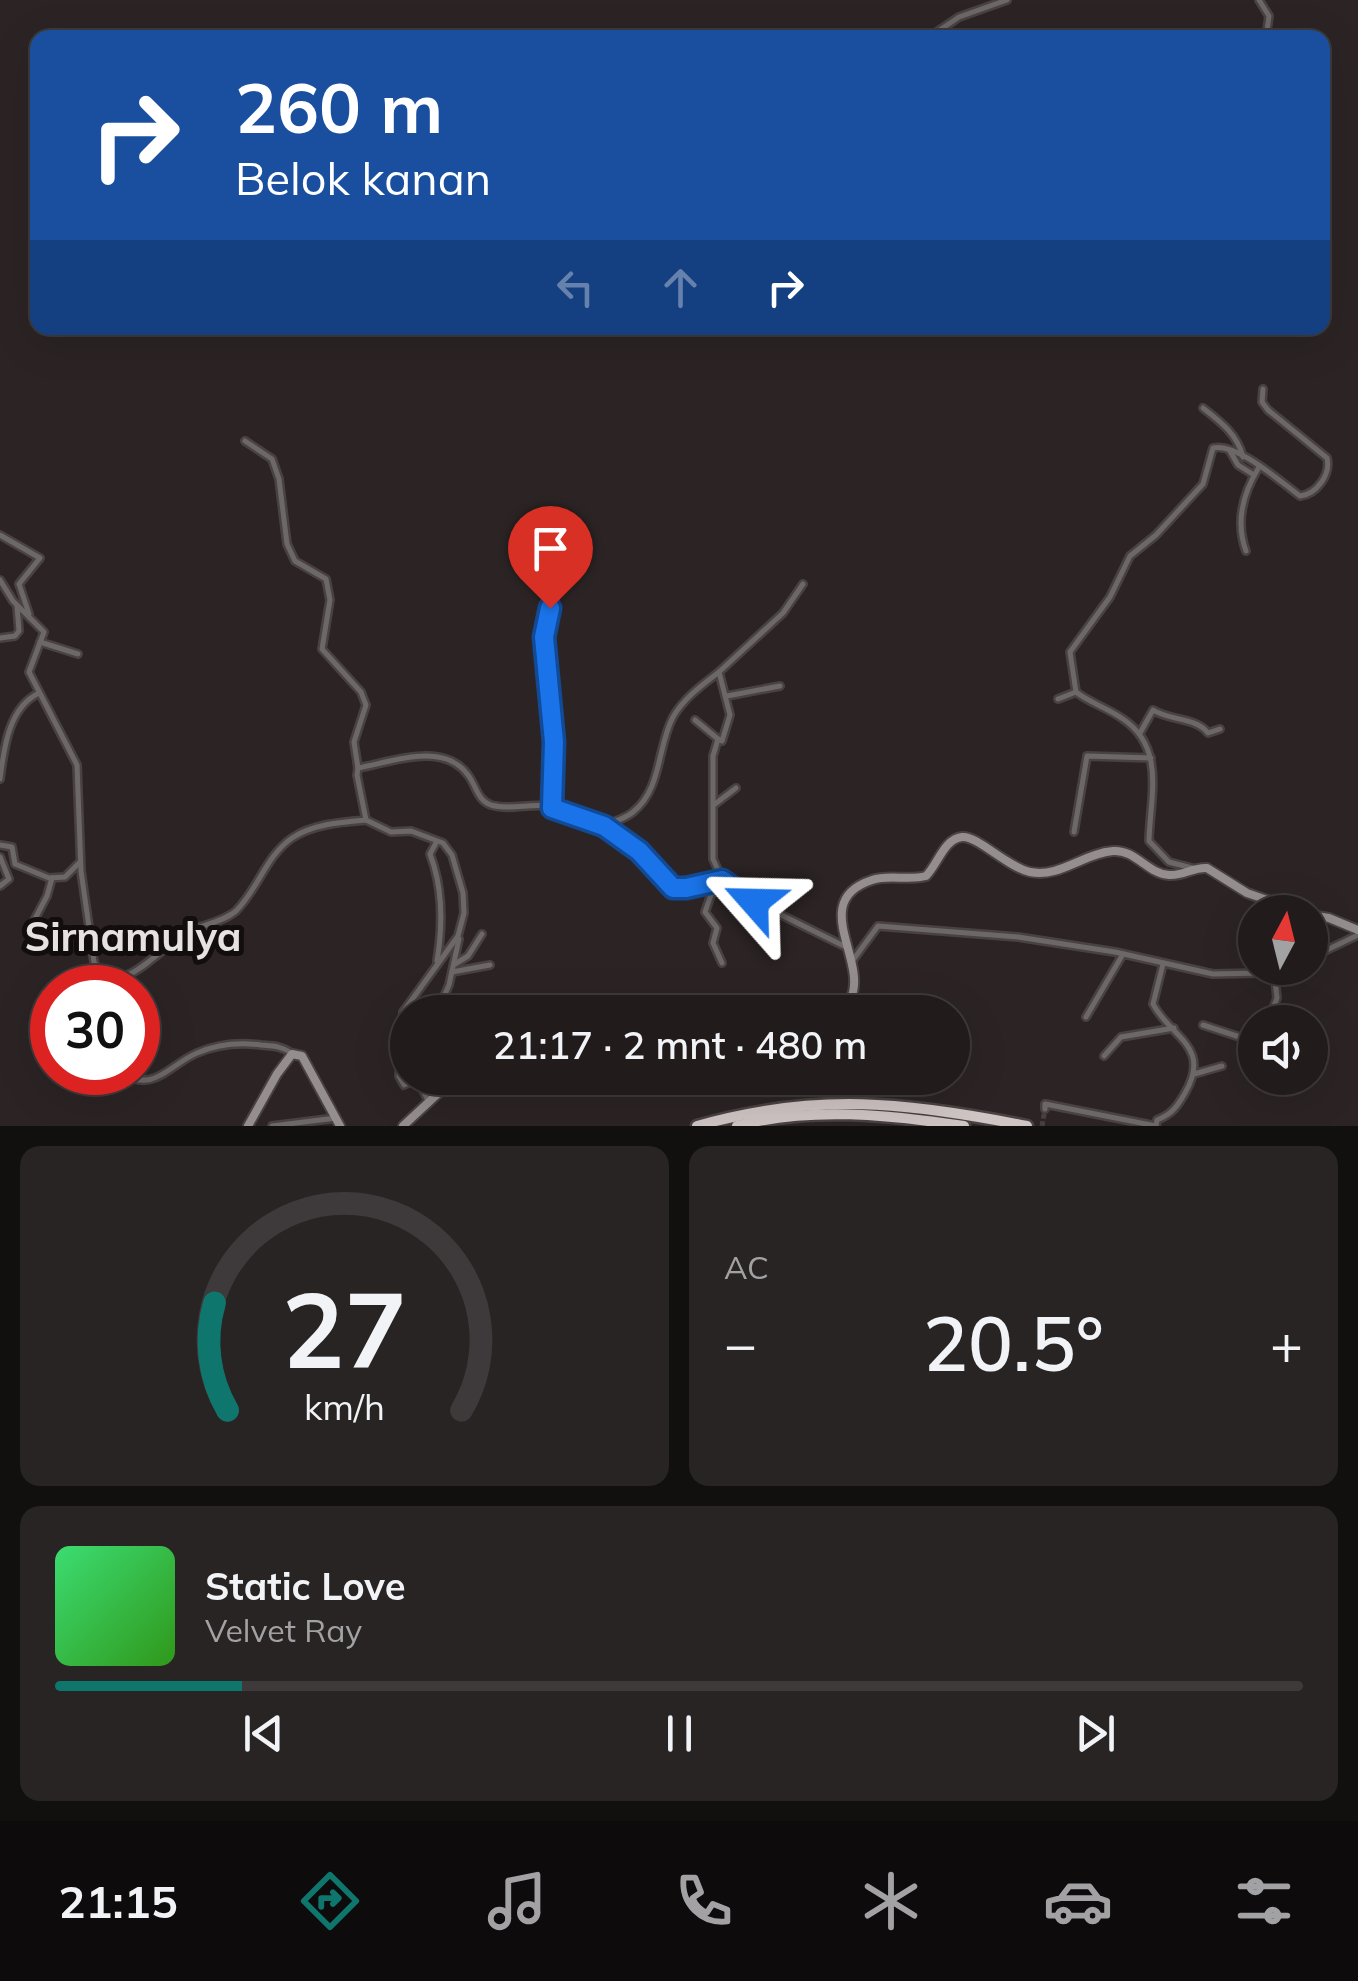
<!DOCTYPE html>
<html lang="id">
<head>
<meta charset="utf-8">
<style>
	body { margin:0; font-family:Mulish,sans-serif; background:#292424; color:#f1f3f6; height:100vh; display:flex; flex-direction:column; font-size:38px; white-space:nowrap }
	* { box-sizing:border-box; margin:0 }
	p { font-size:32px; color:#a2a1a3 }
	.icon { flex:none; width:55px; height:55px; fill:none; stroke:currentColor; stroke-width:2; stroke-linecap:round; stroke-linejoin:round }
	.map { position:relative; height:1126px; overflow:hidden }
	.side { display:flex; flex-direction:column; gap:20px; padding:20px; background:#120f0f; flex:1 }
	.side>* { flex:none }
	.hud { position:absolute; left:30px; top:30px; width:1300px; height:305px; border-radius:20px; box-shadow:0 10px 40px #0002,0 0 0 2px #3e393a; background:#1a4fa0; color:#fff; overflow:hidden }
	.needle { width:65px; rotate:7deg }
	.fabs { position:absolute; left:1238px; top:895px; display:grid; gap:20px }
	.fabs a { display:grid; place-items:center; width:90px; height:90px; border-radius:50%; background:#211b1b; box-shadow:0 10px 40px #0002,0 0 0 2px #3e393a; font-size:50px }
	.speed { position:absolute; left:30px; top:965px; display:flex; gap:20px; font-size:50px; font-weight:700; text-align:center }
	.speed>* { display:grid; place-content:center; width:130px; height:130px; border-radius:50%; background:#211b1b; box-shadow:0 10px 40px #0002,0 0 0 2px #3e393a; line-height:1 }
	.speed .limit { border:15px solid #d22; background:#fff; color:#111 }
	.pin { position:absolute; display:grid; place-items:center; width:85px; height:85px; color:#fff; margin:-102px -42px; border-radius:50% 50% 50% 0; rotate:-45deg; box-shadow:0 0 10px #0007 }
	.pin .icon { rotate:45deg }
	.me { position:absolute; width:110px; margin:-55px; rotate:295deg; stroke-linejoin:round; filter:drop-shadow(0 0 8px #0008) }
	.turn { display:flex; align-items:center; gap:35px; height:210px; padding:0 40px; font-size:45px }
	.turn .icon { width:130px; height:130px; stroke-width:2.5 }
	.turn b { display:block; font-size:70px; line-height:85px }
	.lanes { display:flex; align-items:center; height:95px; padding:0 40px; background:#0003; justify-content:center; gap:50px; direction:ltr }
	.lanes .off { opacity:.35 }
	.big { font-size:75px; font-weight:600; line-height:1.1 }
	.side .card { flex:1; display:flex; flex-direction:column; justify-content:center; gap:15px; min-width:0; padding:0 35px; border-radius:20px; background:#292424 }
	.side .dial { align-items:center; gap:0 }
	.dial svg { height:260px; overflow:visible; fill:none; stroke:#3e393a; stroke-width:7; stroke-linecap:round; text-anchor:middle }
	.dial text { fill:#f1f3f6; stroke:none }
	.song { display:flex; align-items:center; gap:30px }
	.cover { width:120px; height:120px; border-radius:15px; background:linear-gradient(135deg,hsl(140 70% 55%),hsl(110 70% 35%)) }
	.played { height:10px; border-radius:5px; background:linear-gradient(90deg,#0f766e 15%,#3e393a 15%) }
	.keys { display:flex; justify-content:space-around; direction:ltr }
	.heat { display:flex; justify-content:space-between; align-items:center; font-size:55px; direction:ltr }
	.side .tiles { flex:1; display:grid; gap:20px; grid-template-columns:1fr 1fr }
	.card:last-child { grid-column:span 2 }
	.trip { position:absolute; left:390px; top:995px; width:580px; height:100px; border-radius:50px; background:#211b1b; box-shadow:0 10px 40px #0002,0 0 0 2px #3e393a; font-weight:600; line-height:100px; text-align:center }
	.tab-bar { display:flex; height:160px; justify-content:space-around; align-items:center; background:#0d0b0b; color:#a2a1a3 }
	.tab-bar .icon { width:70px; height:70px }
	.tab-bar .current { color:#0f766e }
	.tab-bar b { font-size:45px; color:#f1f3f6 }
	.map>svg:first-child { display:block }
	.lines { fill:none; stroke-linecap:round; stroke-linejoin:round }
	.street-tunnel { stroke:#484040; stroke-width:5; stroke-dasharray:5 2.5; stroke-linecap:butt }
	.street-casing { stroke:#4a4242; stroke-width:10 }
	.secondary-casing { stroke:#4a4242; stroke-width:12 }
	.highway-casing { stroke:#4a4242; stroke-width:15 }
	.street { stroke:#6d6868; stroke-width:5 }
	.secondary { stroke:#958e8e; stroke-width:8 }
	.highway { stroke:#d0c5c5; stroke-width:10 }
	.route-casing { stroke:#114b97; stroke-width:25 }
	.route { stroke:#1a73e8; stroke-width:18 }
	.labels { text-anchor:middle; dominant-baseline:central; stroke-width:10; stroke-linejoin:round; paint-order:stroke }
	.quarter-label { font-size:40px; font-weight:bold; fill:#e7e1e1; stroke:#120e0e }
</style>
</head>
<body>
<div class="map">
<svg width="1358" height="1126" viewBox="0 0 1358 1126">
	<rect width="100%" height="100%" fill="#2c2424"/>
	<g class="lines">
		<polyline class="street-tunnel" points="1042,1126 1045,1109"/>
		<g class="street-casing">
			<g id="street">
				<polyline points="1259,0 1269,16 1266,38"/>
				<polyline points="928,38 959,17 1007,0"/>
				<path d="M1203 408C1221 422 1237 434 1243 457"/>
				<polyline points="245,441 272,459 279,479 287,544 295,561 326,579 330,600 322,649 361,692 366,705 354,742 358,768"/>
				<polyline points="1230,451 1238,465 1254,475"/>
				<polyline points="0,535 40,558 19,584 29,614"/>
				<path d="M1246 551C1235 521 1243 493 1259 467"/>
				<path d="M0 580 13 601 44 632 29 672 77 765 81 871 94 962C113 1008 164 944 187 932 202 925 223 922 236 911 258 889 266 856 292 838 313 824 342 822 366 820L357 775 358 768C391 762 444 741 468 775 476 785 477 800 491 805 511 811 533 802 553 807 584 816 618 830 641 854 652 865 660 878 673 888L686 889 722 879"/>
				<polyline points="803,584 783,613 719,672 730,715 722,741 718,739 713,756 713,859 722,879 741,895 848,948"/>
				<polyline points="0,638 15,636 19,631 17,606"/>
				<polyline points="40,642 78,654"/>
				<polyline points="727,696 780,686"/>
				<polyline points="1058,699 1076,692"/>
				<polyline points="695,720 718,739"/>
				<path d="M1140 733 1153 710C1170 721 1196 717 1208 733L1220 729"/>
				<path d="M0 779C4 749 8 708 39 693"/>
				<polyline points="715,804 736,788"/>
				<polyline points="553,807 553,742 545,637 561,575"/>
				<polyline points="366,820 391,832 411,831 443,843 452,855 463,893 464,913 458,936 403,1012 399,1076 404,1085 413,1081 420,1083 428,1101"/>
				<path d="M604 826C614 821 625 819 633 812 662 789 657 747 673 717 684 698 702 685 719 672"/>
				<polyline points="1074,832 1087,756 1151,758"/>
				<path d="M437 841 430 854C443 888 443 925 437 961"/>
				<polyline points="0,845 12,847 15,864 49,878 65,877 80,862"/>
				<polyline points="0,857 9,879 0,886"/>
				<path d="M1192 868 1169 862 1149 841C1150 797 1166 748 1123 719 1108 708 1090 703 1076 692L1070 652 1110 597 1130 556 1156 535 1203 484 1213 448C1236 442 1281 482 1300 496 1317 494 1331 474 1327 458L1268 410 1262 402 1263 389"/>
				<polyline points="716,881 705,912 717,928 713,943 722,963"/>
				<polyline points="30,928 47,896 52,878"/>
				<polyline points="1310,958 1358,935"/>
				<polyline points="853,960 878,926 1018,937 1115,952 1213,974 1262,973 1287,968"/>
				<polyline points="455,964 468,956 482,934"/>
				<polyline points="452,972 490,965"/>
				<polyline points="98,988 99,973"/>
				<polyline points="437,1012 449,985 459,939"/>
				<polyline points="1086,1017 1123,954"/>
				<polyline points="1268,1022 1277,998 1274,971"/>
				<polyline points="1203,1025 1255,1042"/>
				<polyline points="1104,1056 1121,1037 1174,1028"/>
				<path d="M118 1072C155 1094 167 1066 197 1053 218 1044 238 1042 261 1045 273 1046 282 1046 291 1053"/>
				<polyline points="1194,1074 1222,1066"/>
				<path d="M1045 1109V1104L1156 1126 1157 1120C1172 1114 1177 1107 1185 1093 1212 1046 1171 1038 1153 1004L1163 964"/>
				<polyline points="272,1126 336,1118"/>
			</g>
		</g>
		<g class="secondary-casing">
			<g id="secondary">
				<polyline points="1310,915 1329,918 1358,930"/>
				<polyline points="613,1012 639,1009 663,1012"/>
				<path d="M739 1012C773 993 815 1016 851 998 868 960 808 901 872 880 889 874 908 881 926 876 938 864 944 839 962 837 977 835 1007 867 1030 872 1060 878 1084 853 1113 851 1135 849 1148 874 1169 875 1183 876 1193 867 1207 868L1247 893 1302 912"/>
				<polyline points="248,1126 277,1074 292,1054 302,1056 340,1126"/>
				<polyline points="403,1126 445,1087 462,1078"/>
			</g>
		</g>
		<g class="highway-casing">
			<g id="highway">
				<path d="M697 1126C816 1092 907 1102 1027 1126"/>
				<path d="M737 1126C810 1106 891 1115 964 1126"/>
			</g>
		</g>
		<use href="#street" class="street"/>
		<use href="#secondary" class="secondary"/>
		<use href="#highway" class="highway"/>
	</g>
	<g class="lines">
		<g class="route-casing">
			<polyline id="route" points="550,608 544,637 554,742 552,808 604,826 639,851 673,888 686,888 722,880 754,902"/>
		</g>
		<use href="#route" class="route"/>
	</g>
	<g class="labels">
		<g class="quarter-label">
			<text x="133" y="936">Sirnamulya</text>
		</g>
	</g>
</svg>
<div class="fabs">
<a><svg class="needle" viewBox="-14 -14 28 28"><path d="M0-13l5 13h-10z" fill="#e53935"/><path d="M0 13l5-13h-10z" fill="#a2a1a3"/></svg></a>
<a><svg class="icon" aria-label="sound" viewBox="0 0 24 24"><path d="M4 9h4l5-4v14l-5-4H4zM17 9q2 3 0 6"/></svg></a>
</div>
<div class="speed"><div class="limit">30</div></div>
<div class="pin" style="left:550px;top:608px;background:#d93025"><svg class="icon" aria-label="arrive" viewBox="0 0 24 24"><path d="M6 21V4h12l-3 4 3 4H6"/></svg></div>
<svg class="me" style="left:754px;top:902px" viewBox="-20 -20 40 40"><path d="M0-17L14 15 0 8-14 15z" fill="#1a73e8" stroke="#fff" stroke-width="4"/></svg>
<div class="trip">21:17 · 2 mnt · 480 m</div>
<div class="hud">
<div class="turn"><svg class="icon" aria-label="right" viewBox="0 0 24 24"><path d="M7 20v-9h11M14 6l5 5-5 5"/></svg><div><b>260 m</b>Belok kanan</div></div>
<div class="lanes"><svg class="icon off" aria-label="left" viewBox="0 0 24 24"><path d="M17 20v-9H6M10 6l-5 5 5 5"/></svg><svg class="icon off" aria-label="ahead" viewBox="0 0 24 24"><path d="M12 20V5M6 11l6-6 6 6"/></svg><svg class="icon" aria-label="right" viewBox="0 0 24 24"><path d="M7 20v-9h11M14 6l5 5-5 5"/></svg></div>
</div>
</div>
<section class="side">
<div class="tiles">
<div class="card dial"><svg viewBox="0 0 100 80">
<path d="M14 69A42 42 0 1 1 86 69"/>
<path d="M14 69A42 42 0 0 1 10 36" stroke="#0f766e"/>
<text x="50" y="56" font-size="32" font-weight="700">27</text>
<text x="50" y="72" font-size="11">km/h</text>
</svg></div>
<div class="card"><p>AC</p>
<div class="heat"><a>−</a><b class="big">20.5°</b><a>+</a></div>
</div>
<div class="card">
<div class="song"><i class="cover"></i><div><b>Static Love</b><p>Velvet Ray</p></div></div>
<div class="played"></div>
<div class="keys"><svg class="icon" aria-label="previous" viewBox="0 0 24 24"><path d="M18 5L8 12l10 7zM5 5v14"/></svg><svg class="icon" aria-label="pause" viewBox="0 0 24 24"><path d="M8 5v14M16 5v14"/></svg><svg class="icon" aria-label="next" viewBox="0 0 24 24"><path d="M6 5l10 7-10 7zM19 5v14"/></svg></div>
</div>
</div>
</section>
<nav class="tab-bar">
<b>21:15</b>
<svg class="icon current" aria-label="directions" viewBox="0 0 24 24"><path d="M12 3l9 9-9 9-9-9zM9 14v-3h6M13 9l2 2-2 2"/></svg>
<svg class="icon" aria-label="music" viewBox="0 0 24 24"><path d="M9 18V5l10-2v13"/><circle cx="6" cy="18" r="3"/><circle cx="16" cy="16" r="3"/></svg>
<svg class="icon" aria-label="phone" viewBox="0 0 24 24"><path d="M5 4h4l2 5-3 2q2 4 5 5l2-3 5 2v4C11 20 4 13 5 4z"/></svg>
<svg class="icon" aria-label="climate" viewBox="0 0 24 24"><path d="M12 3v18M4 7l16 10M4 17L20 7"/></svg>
<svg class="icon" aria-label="car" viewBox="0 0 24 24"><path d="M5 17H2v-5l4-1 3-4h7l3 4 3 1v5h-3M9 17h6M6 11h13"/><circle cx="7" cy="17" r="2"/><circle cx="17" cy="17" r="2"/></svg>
<svg class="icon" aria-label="filters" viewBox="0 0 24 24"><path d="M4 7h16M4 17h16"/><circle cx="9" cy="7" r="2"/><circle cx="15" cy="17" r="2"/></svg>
</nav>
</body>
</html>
